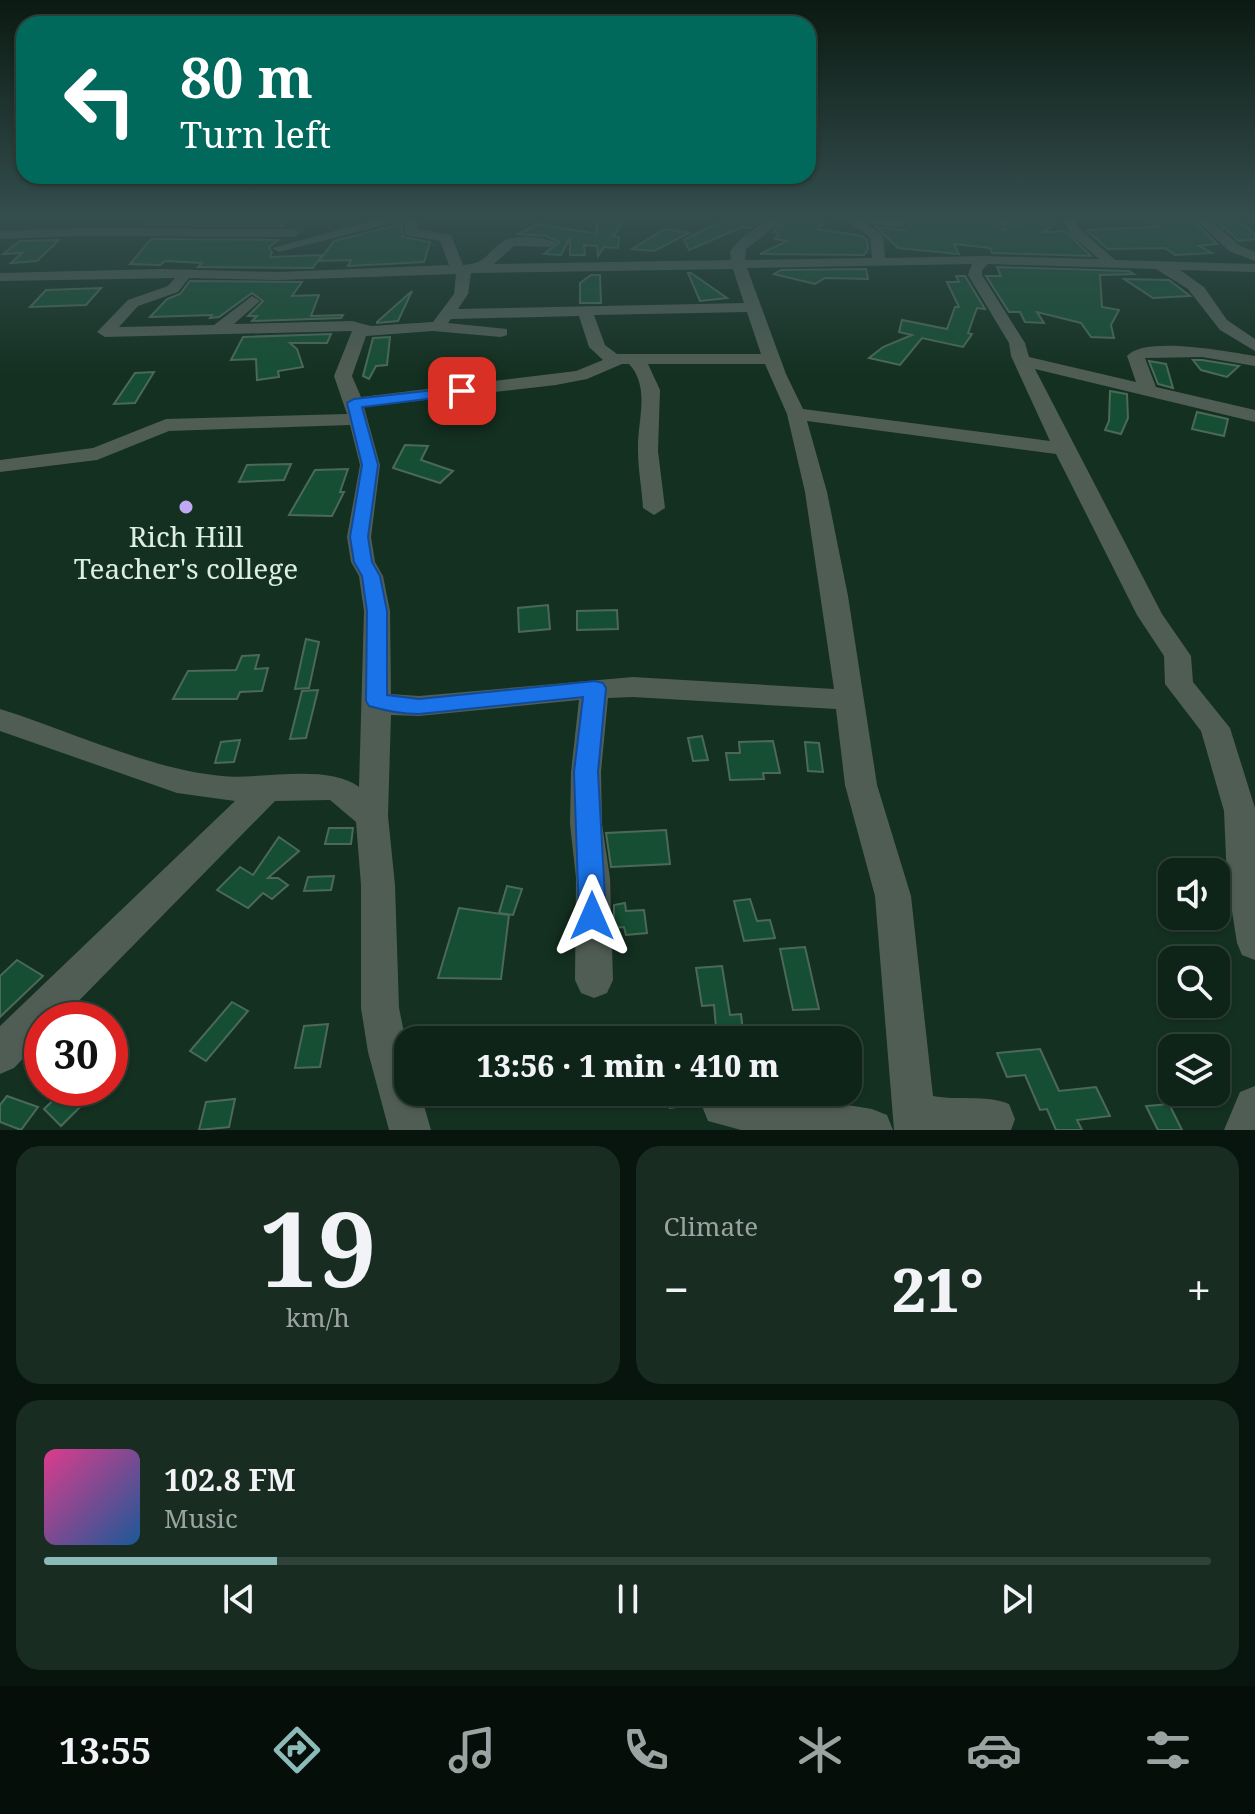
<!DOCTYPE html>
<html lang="en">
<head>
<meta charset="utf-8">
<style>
	body { margin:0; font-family:"Noto Serif",serif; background:#182c22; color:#f1f3f6; height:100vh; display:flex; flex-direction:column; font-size:30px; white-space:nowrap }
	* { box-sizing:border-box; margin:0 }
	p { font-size:26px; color:#9ba4a2 }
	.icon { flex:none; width:44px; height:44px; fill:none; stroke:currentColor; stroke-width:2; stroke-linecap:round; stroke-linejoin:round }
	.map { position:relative; height:1130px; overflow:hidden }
	.side { display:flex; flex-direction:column; gap:16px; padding:16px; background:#08140e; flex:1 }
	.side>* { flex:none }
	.banner { position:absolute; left:16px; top:16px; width:800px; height:168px; border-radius:24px; box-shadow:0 2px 6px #0004,0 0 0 2px #2f4138; background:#00695c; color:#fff; overflow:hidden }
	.controls { position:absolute; left:1158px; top:858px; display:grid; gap:16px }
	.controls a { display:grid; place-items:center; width:72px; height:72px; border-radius:16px; background:#0f2419; box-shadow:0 2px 6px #0004,0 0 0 2px #2f4138; font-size:40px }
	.speed { position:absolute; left:24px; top:1002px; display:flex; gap:16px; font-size:40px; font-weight:700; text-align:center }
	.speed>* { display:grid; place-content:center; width:104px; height:104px; border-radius:50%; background:#0f2419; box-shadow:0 2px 6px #0004,0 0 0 2px #2f4138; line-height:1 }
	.speed .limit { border:12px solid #d22; background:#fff; color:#111 }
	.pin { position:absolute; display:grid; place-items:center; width:68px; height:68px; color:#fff; margin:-34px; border-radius:16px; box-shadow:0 4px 12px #0006 }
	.me { position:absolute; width:88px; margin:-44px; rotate:0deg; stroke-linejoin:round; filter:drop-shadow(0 0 6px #0008) }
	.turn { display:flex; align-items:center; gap:28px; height:168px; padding:0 32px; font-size:36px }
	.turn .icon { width:104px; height:104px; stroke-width:2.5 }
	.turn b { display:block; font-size:56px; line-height:68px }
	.big { font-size:60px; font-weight:800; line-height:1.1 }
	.side .tile { flex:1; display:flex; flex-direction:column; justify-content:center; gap:12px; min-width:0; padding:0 28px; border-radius:24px; background:#182c22 }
	.side .dial { align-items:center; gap:0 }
	.dial b { font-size:104px; line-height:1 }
	.song { display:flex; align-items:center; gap:24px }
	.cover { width:96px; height:96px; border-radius:12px; background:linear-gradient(135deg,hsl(330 70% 55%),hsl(210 70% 35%)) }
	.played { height:8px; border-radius:4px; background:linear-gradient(90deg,#8bbbb9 20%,#2f4138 20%) }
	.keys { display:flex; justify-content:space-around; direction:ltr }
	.heat { display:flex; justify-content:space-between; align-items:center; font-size:44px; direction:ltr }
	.side .tiles { flex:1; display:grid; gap:16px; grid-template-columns:1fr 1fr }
	.tile:last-child { grid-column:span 2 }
	.trip { position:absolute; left:394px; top:1026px; width:468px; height:80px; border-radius:24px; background:#0f2419; box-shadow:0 2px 6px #0004,0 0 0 2px #2f4138; font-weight:800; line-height:80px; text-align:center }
	.tab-bar { display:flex; height:128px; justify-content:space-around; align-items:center; background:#060e0a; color:#9ba4a2 }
	.tab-bar .icon { width:56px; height:56px }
	.tab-bar .active { color:#8bbbb9 }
	.tab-bar b { font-size:36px; color:#f1f3f6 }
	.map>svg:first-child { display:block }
	.building { fill:#164e34; stroke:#4c6958; stroke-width:2 }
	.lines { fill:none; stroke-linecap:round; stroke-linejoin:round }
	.minor { fill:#505d55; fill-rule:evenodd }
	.route { fill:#1a73e8; stroke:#114b97; stroke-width:2 }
	.poi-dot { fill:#c1a8f3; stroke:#143021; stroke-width:3 }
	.labels { text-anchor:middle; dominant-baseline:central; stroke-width:8; stroke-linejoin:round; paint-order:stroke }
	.poi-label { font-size:28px; fill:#ddeee4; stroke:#143021 }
</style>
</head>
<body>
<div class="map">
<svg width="1255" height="1130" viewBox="0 0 1255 1130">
	<rect width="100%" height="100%" fill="#143021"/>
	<g class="building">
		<polygon points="154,217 289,217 284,226 146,225"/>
		<polygon points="729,217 771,217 750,228 742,227 689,250 684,240"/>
		<polygon points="791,217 831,217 817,229 862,236 867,240 868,249 864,255 760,254 787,241 775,239 779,233 773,232"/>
		<polygon points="905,217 998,217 995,224 1004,230 1018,217 1058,221 1044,232 1065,231 1091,256 992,253 990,248 954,244 959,254 898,248 876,227 904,230 911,224"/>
		<polygon points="1212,217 1233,217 1255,234 1255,239 1239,241"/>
		<polygon points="1193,220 1217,244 1199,246 1212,253 1175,255 1165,248 1108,249 1086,230 1156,227 1146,221"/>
		<polygon points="596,222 623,222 613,236 619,237 618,248 604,247 598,256 597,246 584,245 585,255 570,255 570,237 561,255 544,254 559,242 546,236 518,234 538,224 597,234"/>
		<polygon points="401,224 403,237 430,242 424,262 348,266 351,260 319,261 334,241"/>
		<polygon points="665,229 689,233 654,251 632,249"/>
		<polygon points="151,239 278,240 269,247 272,252 270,257 322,255 313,268 198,267 202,263 165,261 160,265 130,264"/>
		<polygon points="59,240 37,261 11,263 22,253 3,254 20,241"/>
		<polygon points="997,267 1129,271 1134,274 1100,275 1102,307 1119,310 1111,325 1114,338 1091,337 1081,323 1037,312 1044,323 1025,322 1020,312 1009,312 986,276 1001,276"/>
		<polygon points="866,269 868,279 825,278 815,284 774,274 781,270"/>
		<polygon points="688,273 691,273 727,298 700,301"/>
		<polygon points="591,275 600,275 601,303 580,303 580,283"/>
		<polygon points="956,276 965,276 985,309 977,308 968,333 972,334 963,347 922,338 900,365 869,358 883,347 912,335 899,332 902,320 947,329 955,307 959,307 947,282 959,282"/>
		<polygon points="1124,279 1169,280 1190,296 1153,298"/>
		<polygon points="190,281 302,282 292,296 319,295 311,316 343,315 341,318 252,321 257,316 248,316 263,301 252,293 219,317 210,318 212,315 150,317 167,299 180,294"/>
		<polygon points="101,288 86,305 30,307 46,290"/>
		<polygon points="412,291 398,321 377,323 377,322"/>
		<polygon points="331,334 327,343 290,343 297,349 303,367 278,371 279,377 257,380 256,359 231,360 243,337"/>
		<polygon points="390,337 387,365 376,366 369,379 363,376 373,338"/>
		<polygon points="1193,360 1202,360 1239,366 1227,377 1201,370"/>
		<polygon points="1149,361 1166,364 1173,388 1158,384"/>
		<polygon points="154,372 135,403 114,404 135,373"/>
		<polygon points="1110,391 1127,394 1128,418 1121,434 1105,430 1109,421"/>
		<polygon points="1197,412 1228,419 1224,436 1192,429"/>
		<polygon points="405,445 428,446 421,460 453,471 440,483 393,468"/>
		<polygon points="291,464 284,480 239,482 247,465"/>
		<polygon points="348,469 340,492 344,492 332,516 289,515 315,470"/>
		<polygon points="548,605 550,629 519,632 518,608"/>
		<polygon points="617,610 618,629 577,630 577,611"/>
		<polygon points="306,639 319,642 309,688 295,689"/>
		<polygon points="259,655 255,669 268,668 262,691 240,692 237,699 173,699 188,671 236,670 242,656"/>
		<polygon points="318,690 306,738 290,739 302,691"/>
		<polygon points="702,736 708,760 693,761 688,738"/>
		<polygon points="240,740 234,762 215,763 221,742"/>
		<polygon points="773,741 780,773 763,773 764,779 730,780 726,753 740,753 739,742"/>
		<polygon points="805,742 819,743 823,772 808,771"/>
		<polygon points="329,828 353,828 351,844 325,844"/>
		<polygon points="666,830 670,864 611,867 606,833"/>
		<polygon points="279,837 299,851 268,878 278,878 288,885 272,899 263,893 248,908 217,890 240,867 253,875"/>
		<polygon points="334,876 331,890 304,891 308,877"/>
		<polygon points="507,886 522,889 513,915 499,913"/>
		<polygon points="750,899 757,921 770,920 775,938 744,941 734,901"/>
		<polygon points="625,903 626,911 644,910 647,933 626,935 624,927 614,928 614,905"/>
		<polygon points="459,908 509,915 501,979 438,978"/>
		<polygon points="805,947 819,1009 793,1010 780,949"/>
		<polygon points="17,960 43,976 0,1017 0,976"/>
		<polygon points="722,966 730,1015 741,1014 744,1040 717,1040 714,1005 702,1006 696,968"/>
		<polygon points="232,1002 248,1011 206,1061 190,1051"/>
		<polygon points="328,1024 320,1067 295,1068 304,1026"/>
		<polygon points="1040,1049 1059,1091 1096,1087 1110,1116 1077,1120 1082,1130 1056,1130 1047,1109 1040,1110 1025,1075 1007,1077 997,1053"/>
		<polygon points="66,1088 99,1088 61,1126 44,1109"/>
		<polygon points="668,1092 705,1092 700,1104 670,1108"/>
		<polygon points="7,1096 38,1107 21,1130 0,1122 0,1105"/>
		<polygon points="235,1099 229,1127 199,1130 206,1102"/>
		<polygon points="1169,1104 1182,1130 1158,1130 1146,1106"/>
	</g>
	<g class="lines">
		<g class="minor">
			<path d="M386 217H414L418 223 417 229 451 235 463 265C487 264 487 251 505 240 516 234 547 237 556 243L549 247 514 246 494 264 731 260 730 251C743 234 767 217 788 217L746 249 745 260 872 258 870 238 843 217 906 220 908 223 902 227 866 223 883 236 885 258 984 256 1099 259 1070 234 1062 217H1074L1080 229 1115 260 1255 264V272L1180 270 1204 287 1227 320 1255 339V351L1220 330 1188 289 1156 269 988 264 982 270V275L1025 343 1029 357 1136 382 1127 356C1144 335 1230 352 1255 356V366L1202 357 1145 358 1156 387 1255 410V422L1035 369 1162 614 1191 656 1193 682 1230 728 1255 808V960L1242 955 1237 943 1227 880 1224 811 1201 731 1165 684 1164 656 1137 615 1056 454 807 421 827 492 848 596 877 785 911 896 933 1096C958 1101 985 1094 1009 1104L1015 1119 1011 1130H894L875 896 845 785 836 709 633 697 608 698 601 772 602 824 610 878 613 980 607 993 594 998 581 993 575 980 576 878 570 824 571 772 579 700 419 716 391 715 388 816 395 885 399 1008 408 1052V1092H420L431 1130H389L368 1052 361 1008V885L356 822 330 800 275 801 60 1020H42V1039L14 1068 0 1074V1026L235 801 177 793 0 731V709C71 731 148 769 222 776 261 780 327 763 359 787L364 611 359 576 351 562 347 537 360 465 350 425 169 431 97 460 0 472V460L93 448 166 419 347 414 334 376 352 331 105 337 97 332 128 300 168 286 175 278 0 281V273L161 269 278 272 449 265 440 241 405 235 404 220 279 252 272 248ZM972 264 968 275 1009 343 1011 356 1050 441 803 409 786 374 747 268ZM733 269 744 303 458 309 468 294 471 273ZM456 274 454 294 433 322 371 326 352 321 234 324 260 301 252 296 214 325 119 327 138 306 178 292 189 278 278 280ZM747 312 761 354H617L605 345 594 315ZM579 316 589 347 603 360 576 371 361 397 352 376 366 336 433 331 501 337 507 335V329L448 323 451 319ZM622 364H629C651 388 637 421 638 450 638 470 642 489 643 508L654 515 665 508 658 451 660 390 648 364H765L787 414 805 492 834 689 633 677 419 696 391 694 390 611 383 576 375 562 371 537 380 465 364 407 556 385 587 379Z"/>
			<polygon points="1002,217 1015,217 1004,227 998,223"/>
			<polygon points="1194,217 1207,217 1239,245 1255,252 1255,261 1229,251"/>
			<polygon points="79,228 294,229 300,233 294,237 79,236 0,239 0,231"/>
			<polygon points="1255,1086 1255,1130 1224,1130 1240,1092"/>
			<polygon points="708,1092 767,1092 872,1109 887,1115 893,1130 741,1130 708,1121 702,1106"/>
		</g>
	</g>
	<linearGradient id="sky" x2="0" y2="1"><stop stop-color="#0b1a12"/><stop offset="0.58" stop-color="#344e4e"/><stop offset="1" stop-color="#344e4e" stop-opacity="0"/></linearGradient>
	<rect width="1255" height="375" fill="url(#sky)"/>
	<path class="route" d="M462 387 467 388V394L362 407 378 465 368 537 372 562 380 576 387 611V695L419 699 595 681 603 683 606 688 598 772 606 916 602 925 592 928 583 925 579 916 574 772 583 697 419 714C401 714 386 711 369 706L366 701 367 611 362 576 354 562 350 537 362 465 347 403 354 399Z"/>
	<circle class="poi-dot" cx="186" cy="507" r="8"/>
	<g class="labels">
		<g class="poi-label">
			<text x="186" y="536">Rich Hill<tspan x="186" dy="32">Teacher's college</tspan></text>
		</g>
	</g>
</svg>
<div class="controls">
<a><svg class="icon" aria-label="sound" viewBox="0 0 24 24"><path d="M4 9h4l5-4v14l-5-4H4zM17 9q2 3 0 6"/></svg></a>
<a><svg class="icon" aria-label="search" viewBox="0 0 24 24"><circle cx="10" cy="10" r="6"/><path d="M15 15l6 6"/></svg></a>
<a><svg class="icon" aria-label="layers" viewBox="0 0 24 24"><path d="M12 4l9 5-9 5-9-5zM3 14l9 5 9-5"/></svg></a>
</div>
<div class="speed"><div class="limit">30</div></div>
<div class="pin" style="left:462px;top:391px;background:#d93025"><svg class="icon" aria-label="arrive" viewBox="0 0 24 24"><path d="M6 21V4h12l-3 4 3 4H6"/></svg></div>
<svg class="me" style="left:592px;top:916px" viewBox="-20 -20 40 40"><path d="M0-17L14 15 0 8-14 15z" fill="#1a73e8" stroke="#fff" stroke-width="4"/></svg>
<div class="trip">13:56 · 1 min · 410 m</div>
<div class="banner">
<div class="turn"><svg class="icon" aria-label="left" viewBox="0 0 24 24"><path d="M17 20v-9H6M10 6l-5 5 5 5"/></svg><div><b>80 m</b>Turn left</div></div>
</div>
</div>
<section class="side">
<div class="tiles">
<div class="tile dial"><b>19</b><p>km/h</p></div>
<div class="tile"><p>Climate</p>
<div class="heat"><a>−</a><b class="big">21°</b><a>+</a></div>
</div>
<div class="tile">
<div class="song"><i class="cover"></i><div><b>102.8 FM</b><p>Music</p></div></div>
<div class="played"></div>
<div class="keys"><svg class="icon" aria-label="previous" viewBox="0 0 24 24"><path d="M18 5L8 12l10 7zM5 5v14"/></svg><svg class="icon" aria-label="pause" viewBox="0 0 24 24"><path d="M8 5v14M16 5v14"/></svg><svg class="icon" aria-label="next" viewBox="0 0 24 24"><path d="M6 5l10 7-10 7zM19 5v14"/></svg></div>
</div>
</div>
</section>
<nav class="tab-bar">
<b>13:55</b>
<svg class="icon active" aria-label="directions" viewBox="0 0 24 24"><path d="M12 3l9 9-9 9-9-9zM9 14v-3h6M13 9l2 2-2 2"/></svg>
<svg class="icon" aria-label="music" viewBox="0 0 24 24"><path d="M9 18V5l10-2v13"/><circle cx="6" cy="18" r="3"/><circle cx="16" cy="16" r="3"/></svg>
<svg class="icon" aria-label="phone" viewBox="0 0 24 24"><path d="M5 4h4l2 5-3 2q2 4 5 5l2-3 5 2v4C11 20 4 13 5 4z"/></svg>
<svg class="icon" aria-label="climate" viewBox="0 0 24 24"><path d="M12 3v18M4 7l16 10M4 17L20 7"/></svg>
<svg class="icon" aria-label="car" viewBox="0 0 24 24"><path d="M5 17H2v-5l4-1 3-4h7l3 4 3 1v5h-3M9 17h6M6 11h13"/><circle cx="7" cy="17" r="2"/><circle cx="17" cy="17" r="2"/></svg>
<svg class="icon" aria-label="filters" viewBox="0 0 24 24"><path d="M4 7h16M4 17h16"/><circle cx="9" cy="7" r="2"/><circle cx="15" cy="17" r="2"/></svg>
</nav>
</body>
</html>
